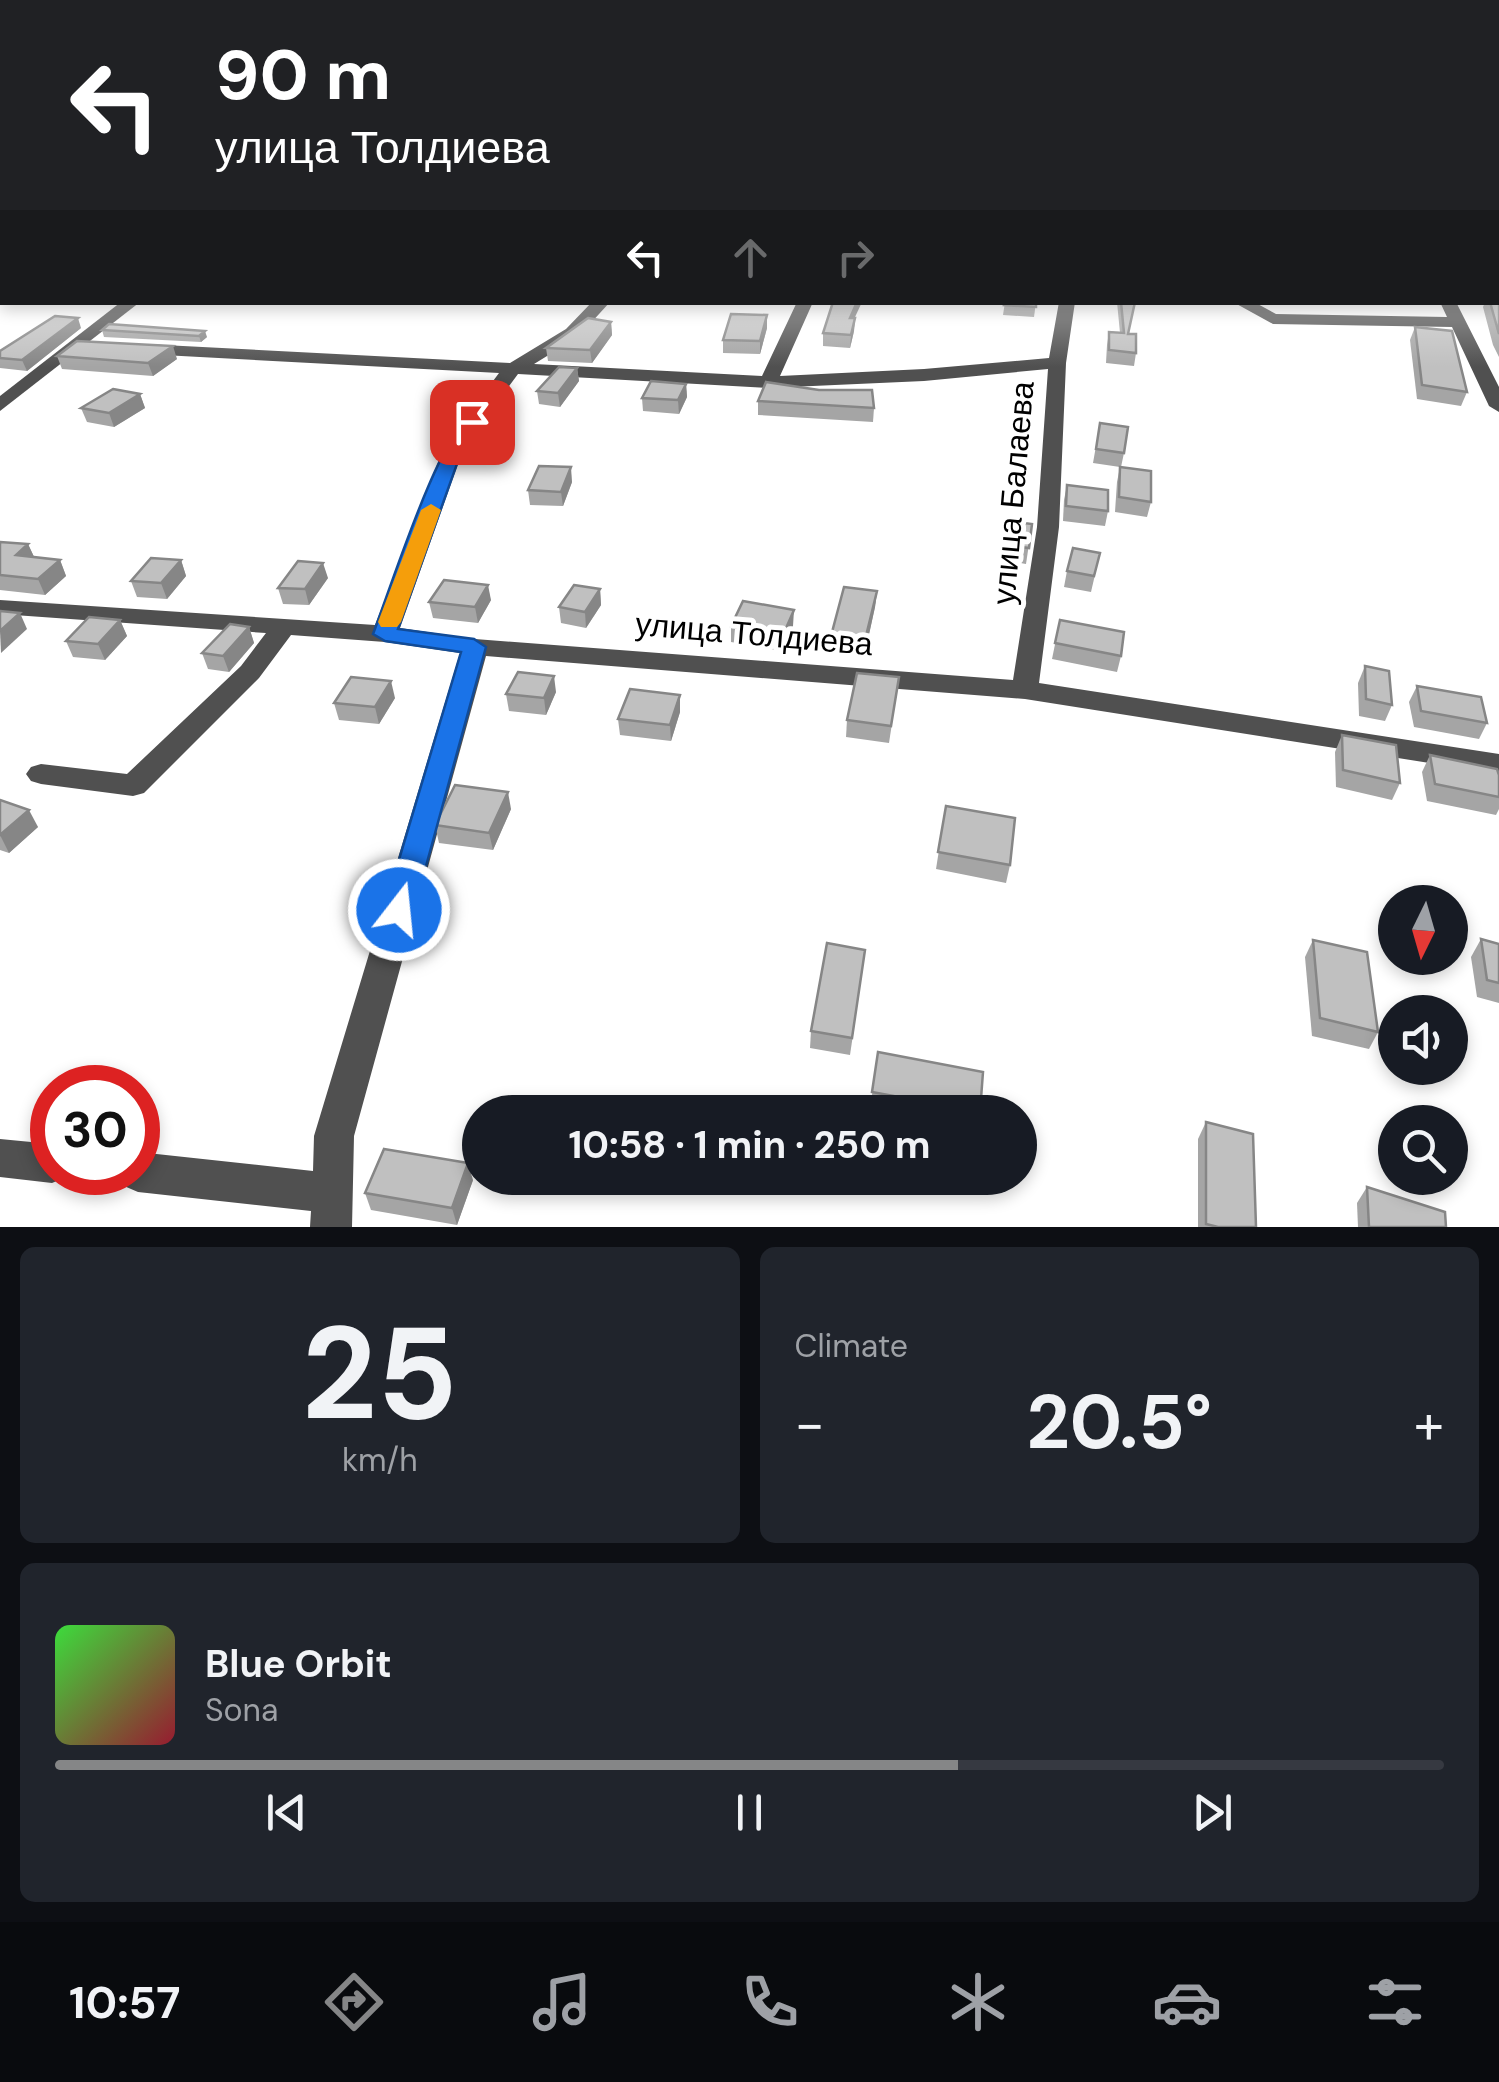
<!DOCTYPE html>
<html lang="en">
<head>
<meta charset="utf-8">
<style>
	body { margin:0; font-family:"DM Sans",sans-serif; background:#20242c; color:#f1f3f6; height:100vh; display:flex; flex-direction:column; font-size:38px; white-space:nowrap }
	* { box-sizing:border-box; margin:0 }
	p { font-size:32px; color:#9ea1a6 }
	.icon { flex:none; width:55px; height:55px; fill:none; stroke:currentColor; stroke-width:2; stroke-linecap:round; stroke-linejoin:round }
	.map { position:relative; height:1227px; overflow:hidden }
	.sheet { display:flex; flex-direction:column; gap:20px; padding:20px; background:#0d0f14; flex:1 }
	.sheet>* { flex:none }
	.guide { position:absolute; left:0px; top:0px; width:1500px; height:305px; box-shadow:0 5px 15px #0003; background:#202124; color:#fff; overflow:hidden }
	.needle { width:65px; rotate:185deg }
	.tools { position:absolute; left:1378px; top:885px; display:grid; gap:20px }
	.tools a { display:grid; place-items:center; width:90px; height:90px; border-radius:50%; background:#171b24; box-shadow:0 5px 15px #0003; font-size:50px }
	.speed { position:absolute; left:30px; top:1065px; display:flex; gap:20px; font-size:50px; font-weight:700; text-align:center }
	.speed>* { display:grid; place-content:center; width:130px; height:130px; border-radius:50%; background:#171b24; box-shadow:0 5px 15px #0003; line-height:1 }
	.speed .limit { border:15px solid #d22; background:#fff; color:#111 }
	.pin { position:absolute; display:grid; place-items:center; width:85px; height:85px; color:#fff; margin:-42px; border-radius:20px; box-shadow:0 5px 15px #0006 }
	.me { position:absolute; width:110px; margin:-55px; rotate:16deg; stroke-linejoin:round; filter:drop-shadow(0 0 8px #0008) }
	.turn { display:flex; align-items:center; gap:35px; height:210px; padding:0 50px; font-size:45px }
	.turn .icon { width:130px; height:130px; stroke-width:2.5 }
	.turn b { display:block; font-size:70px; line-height:85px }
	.lanes { display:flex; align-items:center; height:95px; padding:0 50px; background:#0003; justify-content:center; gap:50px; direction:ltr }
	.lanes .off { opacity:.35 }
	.big { font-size:75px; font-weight:700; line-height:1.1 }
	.sheet .tile { flex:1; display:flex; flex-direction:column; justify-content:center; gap:15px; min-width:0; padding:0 35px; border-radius:15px; background:#20242c }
	.sheet .dial { align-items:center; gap:0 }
	.dial b { font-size:130px; line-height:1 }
	.song { display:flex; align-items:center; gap:30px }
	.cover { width:120px; height:120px; border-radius:15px; background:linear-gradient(135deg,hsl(120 70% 55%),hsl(350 70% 35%)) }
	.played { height:10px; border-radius:5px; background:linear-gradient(90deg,#858687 65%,#363941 65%) }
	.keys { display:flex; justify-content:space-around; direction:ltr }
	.heat { display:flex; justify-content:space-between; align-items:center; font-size:55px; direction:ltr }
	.sheet .tiles { flex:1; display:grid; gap:20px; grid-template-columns:1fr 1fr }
	.tile:last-child { grid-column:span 2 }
	.trip { position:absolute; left:462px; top:1095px; width:575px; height:100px; border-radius:50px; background:#171b24; box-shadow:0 5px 15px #0003; font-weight:700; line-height:100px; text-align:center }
	.dock { display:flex; height:160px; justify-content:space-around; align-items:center; background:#090b0e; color:#9ea1a6 }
	.dock .icon { width:70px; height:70px }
	.dock .active { color:#858687 }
	.dock b { font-size:45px; color:#f1f3f6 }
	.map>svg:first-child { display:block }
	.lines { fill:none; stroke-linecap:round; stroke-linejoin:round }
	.minor { fill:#505050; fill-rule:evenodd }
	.wall { fill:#a5a5a5 }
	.shaded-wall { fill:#868686 }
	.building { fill:#c0c0c0; stroke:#868686; stroke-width:2.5 }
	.route { fill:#1a73e8; stroke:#114b97; stroke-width:2.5 }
	.slow { fill:#f59e0b }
	.labels { text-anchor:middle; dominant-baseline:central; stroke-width:10; stroke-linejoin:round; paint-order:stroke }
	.street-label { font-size:32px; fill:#000; stroke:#fff }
</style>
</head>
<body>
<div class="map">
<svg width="1499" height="1227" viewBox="0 0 1499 1227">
	<rect width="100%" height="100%" fill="#fff"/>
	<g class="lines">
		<g class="minor">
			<polygon points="1498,283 1499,283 1499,294 1498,293"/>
			<polygon points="121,302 140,302 0,411 0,396"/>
			<path d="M592 302H610L578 337 534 364 762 376 797 302H813L780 376 924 369 1049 358 1059 302H1075L1066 363 1059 527 1039 683 1499 754V774L1025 699 486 656 354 1136 352 1227H310L311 1211 138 1192 124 1186 118 1172H138V1152L313 1171 314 1136 460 653 385 642 291 635 259 678 144 793 133 796 41 784 31 781 26 774 31 767 41 764 127 774 241 666 266 633 0 614V600L375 625 444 447 499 373 144 354 135 349 144 344 510 363 566 329ZM1048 369 1037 527 1013 680 475 639 400 628 464 447 518 374 768 388 924 381Z"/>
			<polygon points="1233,302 1254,302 1276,314 1447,317 1440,302 1456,302 1499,387 1499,412 1489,406 1452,327 1273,324"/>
			<polygon points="0,1139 52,1144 52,1172 68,1172 66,1177 52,1183 0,1177"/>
		</g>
	</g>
	<g class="wall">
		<polygon points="1499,296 1499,357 1493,345 1483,307 1485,302 1498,302"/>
		<polygon points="1005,302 1036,302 1034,317 1003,315"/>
		<polygon points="1117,302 1135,302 1128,334 1136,353 1134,366 1106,363 1107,345 1109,332 1120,333"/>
		<polygon points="855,318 854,331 850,348 823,346 823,333"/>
		<polygon points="611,322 612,335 592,363 548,361 546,348"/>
		<polygon points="109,324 207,337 201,342 104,337 102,330"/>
		<polygon points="1415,327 1467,392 1461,406 1417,399 1410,340"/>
		<polygon points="81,328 27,371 0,368 0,351"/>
		<polygon points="767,328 760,354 723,353 723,340"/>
		<polygon points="57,356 177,359 153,376 62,369"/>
		<polygon points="577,368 579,381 560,407 539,404 537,391"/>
		<polygon points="686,384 687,397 679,414 643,411 642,398"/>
		<polygon points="140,394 145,408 114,427 87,422 81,408"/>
		<polygon points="758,401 874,408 873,422 758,415"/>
		<polygon points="1100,423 1124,453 1121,467 1151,502 1147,517 1115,512 1117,482 1120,467 1093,463"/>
		<polygon points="572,482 563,506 530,505 528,490"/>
		<polygon points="1067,485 1108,511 1105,526 1063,521 1064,500"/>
		<polygon points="1009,521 1032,524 1026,564 1003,560"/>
		<polygon points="0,542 28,544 34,557 60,560 66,576 45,595 0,590"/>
		<polygon points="1100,553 1091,592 1064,587 1067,571"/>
		<polygon points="181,560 186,576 167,599 137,597 131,581"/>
		<polygon points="328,578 309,605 283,604 278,588"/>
		<polygon points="600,589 601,605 586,628 561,623 559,607"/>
		<polygon points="877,591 875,607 864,657 830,652 831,636"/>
		<polygon points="491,600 478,623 433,618 429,602"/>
		<polygon points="120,620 127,636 105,660 73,657 66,641"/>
		<polygon points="1060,620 1121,656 1117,672 1052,659"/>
		<polygon points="731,626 793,626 782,651 731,642"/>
		<polygon points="249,627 254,643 229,672 208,669 202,653"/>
		<polygon points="1365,666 1392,705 1385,721 1359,716 1358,683"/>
		<polygon points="899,677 889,743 846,737 847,720"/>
		<polygon points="1417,686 1487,723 1479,739 1414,727 1409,702"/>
		<polygon points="556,692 546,715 509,711 506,694"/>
		<polygon points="680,695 680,712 671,741 620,735 618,719"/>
		<polygon points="395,698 379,724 339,720 334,703"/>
		<polygon points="1342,735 1400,783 1392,800 1336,787 1335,752"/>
		<polygon points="1430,755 1499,775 1499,809 1496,815 1427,801 1422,772"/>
		<polygon points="0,800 38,827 9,853 0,850"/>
		<polygon points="946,806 1010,865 1006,883 936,869"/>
		<polygon points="511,809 493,850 439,843 435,825"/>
		<polygon points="1481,939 1499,944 1499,1003 1477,997 1471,957"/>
		<polygon points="1313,940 1378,1032 1369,1049 1312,1036 1305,957"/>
		<polygon points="863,967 850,1055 810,1048 811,1031"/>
		<polygon points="878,1052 980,1112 887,1112 870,1109"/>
		<polygon points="1206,1122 1256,1227 1198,1227 1198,1139"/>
		<polygon points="473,1180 457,1225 371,1210 365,1193"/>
		<polygon points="1367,1187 1446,1227 1358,1227 1357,1203"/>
	</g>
	<g class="shaded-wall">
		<polygon points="857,302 862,302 849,330 850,318"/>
		<polygon points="767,315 767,328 760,354 760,341"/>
		<polygon points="78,318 81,328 27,371 22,360"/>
		<polygon points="855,318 854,331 850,348 851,335"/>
		<polygon points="611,322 612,335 592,363 590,350"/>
		<polygon points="205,331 207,337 201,342 199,336"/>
		<polygon points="173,346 177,359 153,376 148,363"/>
		<polygon points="577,368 579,381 560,407 558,393"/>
		<polygon points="686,384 687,397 679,414 678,400"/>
		<polygon points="140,394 145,408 114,427 109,413"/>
		<polygon points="571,467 572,482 563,506 561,492"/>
		<polygon points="28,544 35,559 16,555"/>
		<polygon points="60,560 66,576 45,595 38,579"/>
		<polygon points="181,560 186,576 167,599 161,583"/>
		<polygon points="323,563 328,578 309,605 305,589"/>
		<polygon points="488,585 491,600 478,623 475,607"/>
		<polygon points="600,589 601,605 586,628 585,612"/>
		<polygon points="877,591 875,607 864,657 865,640"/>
		<polygon points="794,610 793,626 782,651 783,635"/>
		<polygon points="20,613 27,629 1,653 0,631"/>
		<polygon points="120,620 127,636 105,660 98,644"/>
		<polygon points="249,627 254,643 229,672 223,656"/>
		<polygon points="554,676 556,692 546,715 544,698"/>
		<polygon points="391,681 395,698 379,724 375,707"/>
		<polygon points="680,695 680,712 671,741 670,725"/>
		<polygon points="508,792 511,809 493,850 489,833"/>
		<polygon points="29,810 38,827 9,853 0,835"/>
		<polygon points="468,1163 473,1180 457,1225 452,1208"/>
	</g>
	<g class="building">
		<polygon points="1498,296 1499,296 1499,334 1490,302 1498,302"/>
		<polygon points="833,302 857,302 850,318 855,318 851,335 823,333"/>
		<polygon points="1005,302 1036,302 1036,307 1004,305"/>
		<polygon points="1121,302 1135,302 1128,334 1136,334 1136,353 1109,350 1109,332 1124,333"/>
		<polygon points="731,314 767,315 760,341 723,340"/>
		<polygon points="55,316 78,318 22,360 0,358 0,351"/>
		<polygon points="588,318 611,322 590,350 546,348"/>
		<polygon points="109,324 205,331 199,336 102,330"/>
		<polygon points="1415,327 1452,331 1467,392 1422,385"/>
		<polygon points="77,341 173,346 148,363 57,356"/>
		<polygon points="559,367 577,368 558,393 537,391"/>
		<polygon points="651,381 686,384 678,400 642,398"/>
		<polygon points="766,382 819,390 872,390 874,408 758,401"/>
		<polygon points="113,389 140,394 109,413 81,408"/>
		<polygon points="1100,423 1128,427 1124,453 1096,449"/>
		<polygon points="539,466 571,467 561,492 528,490"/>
		<polygon points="1120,467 1151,471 1151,502 1119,497"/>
		<polygon points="1067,485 1108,490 1108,511 1066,506"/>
		<polygon points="1009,521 1032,524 1029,548 1005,545"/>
		<polygon points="0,542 28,544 16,555 60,560 38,579 0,575"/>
		<polygon points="1073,548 1100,553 1094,576 1067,571"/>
		<polygon points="151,558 181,560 161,583 131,581"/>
		<polygon points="298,561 323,563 305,589 278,588"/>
		<polygon points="444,580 488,585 475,607 429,602"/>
		<polygon points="574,585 600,589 585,612 559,607"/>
		<polygon points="844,587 877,591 865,640 831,636"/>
		<polygon points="743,601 794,610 783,635 731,626"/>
		<polygon points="0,611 20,613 0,631"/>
		<polygon points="89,617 120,620 98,644 66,641"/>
		<polygon points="1060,620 1124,632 1121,656 1055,643"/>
		<polygon points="230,624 249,627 223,656 202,653"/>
		<polygon points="1365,666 1389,671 1392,705 1366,699"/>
		<polygon points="518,672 554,676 544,698 506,694"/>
		<polygon points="857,673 899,677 891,726 847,720"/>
		<polygon points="351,677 391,681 375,707 334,703"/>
		<polygon points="1417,686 1481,697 1487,723 1421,711"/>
		<polygon points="630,689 680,695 670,725 618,719"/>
		<polygon points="1342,735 1396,745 1400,783 1343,770"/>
		<polygon points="1430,755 1497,769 1499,775 1499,797 1435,784"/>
		<polygon points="455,785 508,792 489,833 435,825"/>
		<polygon points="0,800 29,810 0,835"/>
		<polygon points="946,806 1015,818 1010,865 938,852"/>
		<polygon points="1481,939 1499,944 1499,983 1487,980"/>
		<polygon points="1313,940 1367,952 1378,1032 1320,1018"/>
		<polygon points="827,943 865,950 852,1038 811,1031"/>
		<polygon points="878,1052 983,1072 980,1112 872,1092"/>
		<polygon points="1206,1122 1253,1134 1256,1227 1218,1227 1206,1224"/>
		<polygon points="384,1149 468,1163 452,1208 365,1193"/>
		<polygon points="1367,1187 1445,1212 1446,1227 1369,1227"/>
	</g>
	<linearGradient id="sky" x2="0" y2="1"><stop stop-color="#8aabca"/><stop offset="0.53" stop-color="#fff"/><stop offset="1" stop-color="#fff" stop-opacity="0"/></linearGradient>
	<rect width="1499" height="367" fill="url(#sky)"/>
	<path class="route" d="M472 416 481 422 463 447 398 629 474 639 486 647 414 910 409 919 399 922 388 919 384 910 461 652 385 641 373 634C388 596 441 428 472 416Z"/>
	<polygon class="slow" points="431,504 441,510 401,622 397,627 381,627 378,622 421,510"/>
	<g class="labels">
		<g class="street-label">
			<text transform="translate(1013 493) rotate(-85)">улица Балаева</text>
			<text transform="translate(754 634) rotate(5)">улица Толдиева</text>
		</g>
	</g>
</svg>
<div class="tools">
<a><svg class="needle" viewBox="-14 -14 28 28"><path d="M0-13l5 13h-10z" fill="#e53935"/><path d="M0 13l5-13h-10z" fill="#9ea1a6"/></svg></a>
<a><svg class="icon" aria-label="sound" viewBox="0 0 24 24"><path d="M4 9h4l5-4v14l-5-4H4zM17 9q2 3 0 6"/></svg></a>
<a><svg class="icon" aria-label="search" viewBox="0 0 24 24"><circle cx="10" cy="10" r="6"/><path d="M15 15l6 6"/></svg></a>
</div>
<div class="speed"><div class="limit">30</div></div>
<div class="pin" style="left:472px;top:422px;background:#d93025"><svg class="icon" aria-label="arrive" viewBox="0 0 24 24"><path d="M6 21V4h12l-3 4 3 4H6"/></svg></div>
<svg class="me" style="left:399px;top:910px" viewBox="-20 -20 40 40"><circle r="17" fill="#1a73e8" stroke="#fff" stroke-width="3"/><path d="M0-11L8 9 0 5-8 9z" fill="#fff"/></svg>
<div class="trip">10:58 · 1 min · 250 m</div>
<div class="guide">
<div class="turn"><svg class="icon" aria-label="left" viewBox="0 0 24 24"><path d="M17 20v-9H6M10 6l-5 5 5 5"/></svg><div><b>90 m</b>улица Толдиева</div></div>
<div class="lanes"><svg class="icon" aria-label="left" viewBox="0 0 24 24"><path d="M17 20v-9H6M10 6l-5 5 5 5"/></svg><svg class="icon off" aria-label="ahead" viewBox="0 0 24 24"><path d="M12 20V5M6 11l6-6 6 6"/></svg><svg class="icon off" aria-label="right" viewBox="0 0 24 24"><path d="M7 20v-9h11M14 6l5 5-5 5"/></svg></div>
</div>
</div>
<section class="sheet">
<div class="tiles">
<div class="tile dial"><b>25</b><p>km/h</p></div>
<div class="tile"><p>Climate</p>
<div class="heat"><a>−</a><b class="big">20.5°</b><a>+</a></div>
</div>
<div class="tile">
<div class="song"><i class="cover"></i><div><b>Blue Orbit</b><p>Sona</p></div></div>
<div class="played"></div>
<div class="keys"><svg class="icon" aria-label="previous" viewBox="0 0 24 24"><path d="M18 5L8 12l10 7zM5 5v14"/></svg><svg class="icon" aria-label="pause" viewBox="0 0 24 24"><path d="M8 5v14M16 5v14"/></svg><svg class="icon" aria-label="next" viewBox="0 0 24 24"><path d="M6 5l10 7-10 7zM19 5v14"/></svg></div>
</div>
</div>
</section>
<nav class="dock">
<b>10:57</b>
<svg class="icon active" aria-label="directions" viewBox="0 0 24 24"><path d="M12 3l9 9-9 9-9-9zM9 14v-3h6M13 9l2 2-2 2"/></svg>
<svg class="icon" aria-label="music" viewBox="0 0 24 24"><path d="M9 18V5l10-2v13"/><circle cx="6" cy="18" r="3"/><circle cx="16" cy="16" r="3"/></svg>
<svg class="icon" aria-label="phone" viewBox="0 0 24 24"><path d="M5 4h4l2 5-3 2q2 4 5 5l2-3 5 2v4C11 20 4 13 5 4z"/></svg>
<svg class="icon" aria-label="climate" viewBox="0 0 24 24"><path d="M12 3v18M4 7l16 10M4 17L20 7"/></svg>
<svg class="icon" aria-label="car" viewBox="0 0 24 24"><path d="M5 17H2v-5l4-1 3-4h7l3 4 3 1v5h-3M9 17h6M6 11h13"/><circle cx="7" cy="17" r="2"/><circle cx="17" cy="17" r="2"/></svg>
<svg class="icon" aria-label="filters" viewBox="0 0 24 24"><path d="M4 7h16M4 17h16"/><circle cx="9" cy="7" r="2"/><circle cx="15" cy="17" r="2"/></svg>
</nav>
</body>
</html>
